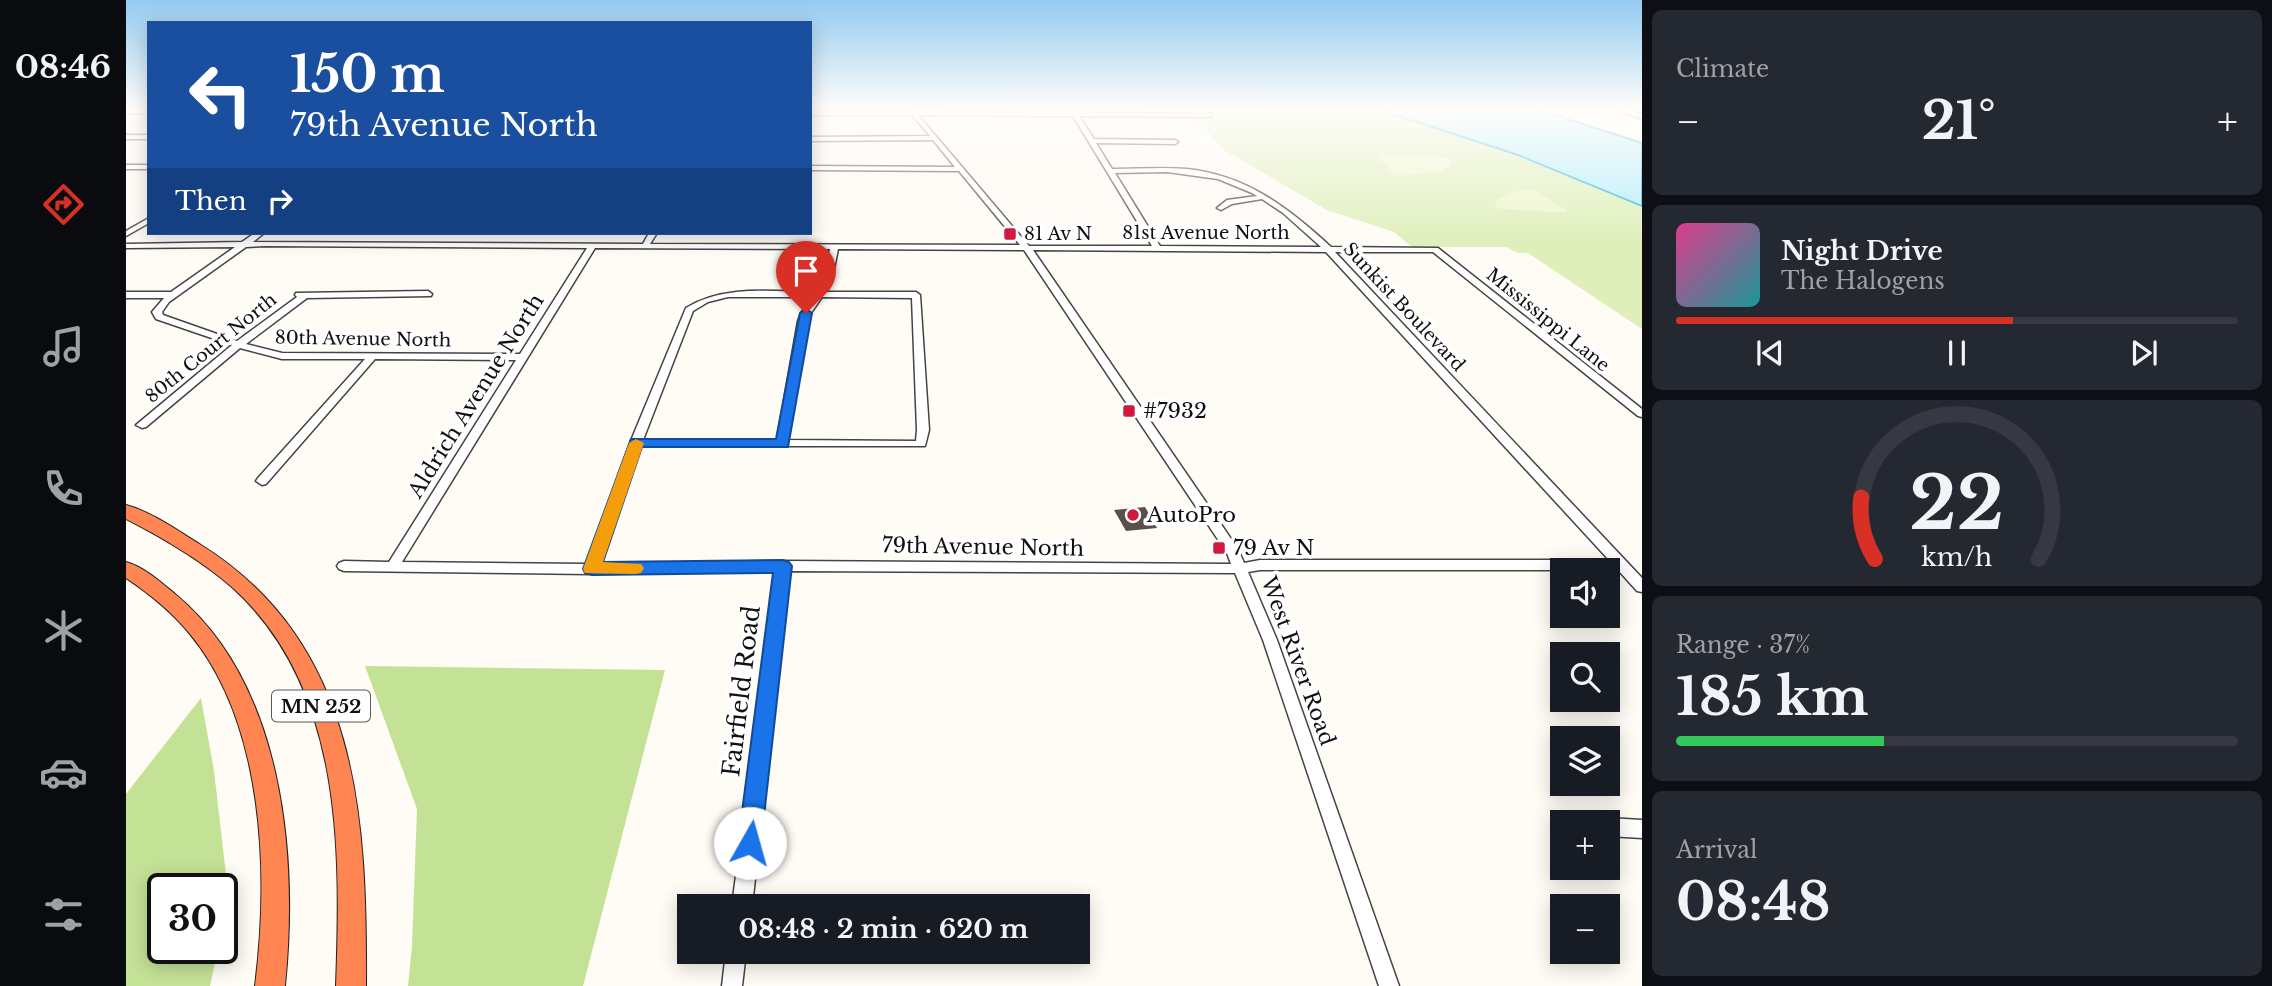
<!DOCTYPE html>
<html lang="en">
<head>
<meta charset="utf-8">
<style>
	body { margin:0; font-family:"Libre Baskerville",serif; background:#242831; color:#f1f3f6; height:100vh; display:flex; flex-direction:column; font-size:26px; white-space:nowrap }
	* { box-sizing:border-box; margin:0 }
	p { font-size:23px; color:#9ea1a6 }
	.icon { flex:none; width:38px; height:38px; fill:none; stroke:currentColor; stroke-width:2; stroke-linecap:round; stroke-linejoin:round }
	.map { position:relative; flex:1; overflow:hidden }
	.panel { display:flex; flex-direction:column; gap:10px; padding:10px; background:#0d0f14; width:630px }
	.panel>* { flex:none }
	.top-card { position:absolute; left:21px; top:21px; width:665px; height:214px; border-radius:0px; box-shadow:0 4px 18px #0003; background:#1a4fa0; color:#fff; overflow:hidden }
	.fabs { position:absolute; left:1424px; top:558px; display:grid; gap:14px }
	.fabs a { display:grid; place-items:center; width:70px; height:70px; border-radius:0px; background:#171b24; box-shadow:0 4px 18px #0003; font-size:35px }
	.speed { position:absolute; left:21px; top:873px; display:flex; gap:14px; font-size:35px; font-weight:700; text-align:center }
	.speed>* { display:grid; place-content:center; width:91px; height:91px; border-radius:50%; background:#171b24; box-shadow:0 4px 18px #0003; line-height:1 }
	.speed .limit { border:4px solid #111; border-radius:10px; background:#fff; color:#111 }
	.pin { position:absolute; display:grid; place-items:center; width:60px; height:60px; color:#fff; margin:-72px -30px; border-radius:50% 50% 50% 0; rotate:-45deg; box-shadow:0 0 7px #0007 }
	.pin .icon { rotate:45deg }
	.me { position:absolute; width:77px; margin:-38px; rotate:7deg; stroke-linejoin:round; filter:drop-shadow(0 0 5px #0008) }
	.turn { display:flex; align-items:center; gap:24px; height:147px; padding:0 28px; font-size:32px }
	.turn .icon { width:91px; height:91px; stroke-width:2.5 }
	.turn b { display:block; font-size:49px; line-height:60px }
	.then { display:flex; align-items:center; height:66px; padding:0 28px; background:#0003; gap:14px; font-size:26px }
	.big { font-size:52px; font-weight:700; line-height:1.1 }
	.panel .card { flex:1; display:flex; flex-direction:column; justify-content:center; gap:10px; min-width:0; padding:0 24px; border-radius:10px; background:#242831 }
	.panel .dial { align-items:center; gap:0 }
	.dial svg { height:182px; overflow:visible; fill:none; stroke:#363941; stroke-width:7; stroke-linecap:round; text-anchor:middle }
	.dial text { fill:#f1f3f6; stroke:none }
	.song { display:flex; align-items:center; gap:21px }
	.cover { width:84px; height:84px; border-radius:10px; background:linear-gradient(135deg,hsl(330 70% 55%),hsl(180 70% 35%)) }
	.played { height:7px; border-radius:4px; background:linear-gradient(90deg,#d93025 60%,#363941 60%) }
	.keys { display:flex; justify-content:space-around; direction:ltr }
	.heat { display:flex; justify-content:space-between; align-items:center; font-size:38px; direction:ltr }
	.charge { height:10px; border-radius:5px; background:linear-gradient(90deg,#34c759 37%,#363941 0) }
	.trip { position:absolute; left:551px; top:894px; width:413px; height:70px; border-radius:0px; background:#171b24; box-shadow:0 4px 18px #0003; font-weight:700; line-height:70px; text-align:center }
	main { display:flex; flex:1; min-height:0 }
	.tab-bar { display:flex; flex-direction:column; width:126px; justify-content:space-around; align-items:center; background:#090b0e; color:#9ea1a6 }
	.tab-bar .icon { width:49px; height:49px }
	.tab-bar .current { color:#d93025 }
	.tab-bar b { font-size:32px; color:#f1f3f6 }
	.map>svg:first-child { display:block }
	.green { fill:#deefb9 }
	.forest { fill:#c4e296 }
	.pitch { fill:#eef5cc }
	.water { fill:#b3edfd; stroke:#32b4dc; stroke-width:2 }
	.building { fill:#5b4f4c }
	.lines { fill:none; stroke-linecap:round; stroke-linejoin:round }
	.minor-casing { stroke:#444; stroke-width:3 }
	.highway-casing { stroke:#222; stroke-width:2 }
	.minor { fill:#fff; fill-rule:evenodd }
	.highway { fill:#ff8653; fill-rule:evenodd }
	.route { fill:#1a73e8; stroke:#114b97; stroke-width:2 }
	.slow { fill:#f59e0b }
	.poi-dot { fill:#d2183f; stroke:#fff; stroke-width:2.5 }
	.labels { text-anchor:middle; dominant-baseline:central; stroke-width:7; stroke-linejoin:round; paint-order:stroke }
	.far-street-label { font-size:18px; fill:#111; stroke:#fff }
	.far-poi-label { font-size:18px; fill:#111; stroke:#fff; text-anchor:start }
	.shield { fill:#fff; stroke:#585858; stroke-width:2 }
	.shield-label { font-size:19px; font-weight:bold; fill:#111 }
	.street-label { font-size:21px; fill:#111; stroke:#fff }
	.poi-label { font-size:21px; fill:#111; stroke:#fff; text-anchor:start }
	.near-street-label { font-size:24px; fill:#111; stroke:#fff }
</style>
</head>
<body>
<main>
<nav class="tab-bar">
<b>08:46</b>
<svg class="icon current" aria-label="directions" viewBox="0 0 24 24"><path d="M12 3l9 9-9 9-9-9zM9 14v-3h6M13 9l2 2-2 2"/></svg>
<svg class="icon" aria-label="music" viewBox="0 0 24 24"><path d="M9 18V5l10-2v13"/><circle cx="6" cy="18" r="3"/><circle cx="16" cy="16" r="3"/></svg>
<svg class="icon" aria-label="phone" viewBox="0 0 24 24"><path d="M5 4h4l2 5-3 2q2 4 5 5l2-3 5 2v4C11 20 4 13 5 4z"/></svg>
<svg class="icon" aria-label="climate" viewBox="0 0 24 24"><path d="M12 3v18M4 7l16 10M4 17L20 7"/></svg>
<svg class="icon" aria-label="car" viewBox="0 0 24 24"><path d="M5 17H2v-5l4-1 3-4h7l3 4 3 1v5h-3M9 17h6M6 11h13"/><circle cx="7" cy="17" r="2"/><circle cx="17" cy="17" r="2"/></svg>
<svg class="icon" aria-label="filters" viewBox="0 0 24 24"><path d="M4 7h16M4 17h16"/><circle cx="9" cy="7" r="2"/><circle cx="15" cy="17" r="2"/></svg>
</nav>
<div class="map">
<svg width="1516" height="986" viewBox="0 0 1516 986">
	<rect width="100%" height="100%" fill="#fffbf5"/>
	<polygon class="green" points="1049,110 1254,110 1392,155 1516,206 1516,329 1402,253 1392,253 1380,247 1286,247 1268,232 1201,210 1098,150 1075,124"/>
	<g class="forest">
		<polygon points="239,666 539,670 457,986 282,986 286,946 291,809"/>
		<polygon points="75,698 88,771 103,900 96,929 96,889 37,889 37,948 92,949 84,986 0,986 0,794"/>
	</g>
	<g class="pitch">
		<polygon points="1256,156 1324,158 1324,166 1314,172 1269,176 1254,157"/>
		<polygon points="1405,189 1441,210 1437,213 1370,208 1369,201 1389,191"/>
	</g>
	<polygon class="water" points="1254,110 1413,110 1516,143 1516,206 1392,155"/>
	<polygon class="building" points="1019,507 1031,528 1000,531 988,510"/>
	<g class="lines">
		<g class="minor-casing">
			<g id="minor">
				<rect x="0" y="110" width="23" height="3"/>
				<path d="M782 110 1087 114 1085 117 953 116 968 139 1049 140 1052 142 1049 144 970 143 986 169C1011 169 1036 167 1061 169 1120 175 1163 208 1205 247L1312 248 1516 409V417L1512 416 1307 252H1209L1516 578V592L1511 591 1492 570H1134L1122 572 1151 640 1273 986H1253L1137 640 1109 573 663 571 626 906H606L650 571 466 574 218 571 213 569 211 566 213 563 218 561 263 562 390 360 249 359 140 484 136 485 130 481 132 478 239 359H156L114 348 20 427 16 428 10 425 106 345 30 319 26 312 38 298H0V292H45L109 247 0 248V244L116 242 129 233H138L127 242 517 244 523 233H531L524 244 894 245 833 171 684 170V166L829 167 807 140 684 141V137L804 136 786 115H684V111L784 112ZM792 115 947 116 1026 246H903ZM1041 172 1092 179 1126 193 1131 196 1101 200 1091 208 1095 210 1106 204 1136 199 1157 213 1195 247 1034 246 989 173ZM120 247 139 246 461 248 394 354 156 353 120 344 181 298 305 296 306 294 302 291 170 293 169 295 171 297 111 341 37 315 36 312 43 302ZM469 248 704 249 697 284 691 292C647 292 599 284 560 308L504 443 461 564 276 562ZM712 249 898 250 1101 553 1105 564 657 561 474 564 515 446H799L803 430 794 295 790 292H700L705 284ZM907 250 1200 252 1483 560H1134L1118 563 1112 549ZM602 297H687L675 313 672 321 651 440H517L567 311 582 302ZM696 297 786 298 791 430 790 441 662 440 682 321 685 313Z"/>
				<polygon points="1491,110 1501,110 1516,115 1516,119"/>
				<rect x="0" y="135" width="23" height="4"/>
				<rect x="0" y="165" width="23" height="4"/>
				<polygon points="23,218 23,223 0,236 0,231"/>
				<polygon points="1482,818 1516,820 1516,838 1482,836 1482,822 1475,822"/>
				<polygon points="600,952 620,952 616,986 596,986"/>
			</g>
		</g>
		<g class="highway-casing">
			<g id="highway">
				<path d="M0 505C26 512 52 531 75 545 233 644 241 818 240 986H210C215 849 217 688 107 588 75 560 37 538 0 519Z"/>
				<path d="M0 562C18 567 35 582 49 594 158 684 172 856 159 986H129C143 875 139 725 64 634 46 612 24 594 0 578Z"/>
			</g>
		</g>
		<use href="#minor" class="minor"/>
		<use href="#highway" class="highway"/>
	</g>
	<linearGradient id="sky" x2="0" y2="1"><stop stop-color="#93cbf0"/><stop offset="0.44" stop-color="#fffdfa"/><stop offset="1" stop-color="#fffdfa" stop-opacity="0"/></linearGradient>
	<rect width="1516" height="248" fill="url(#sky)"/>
	<polygon class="route" points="680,309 686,313 662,447 516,447 477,562 657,560 663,562 666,566 635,843 632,851 624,855 615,851 612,843 647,573 466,575 459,573 457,569 505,439 650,439 674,313"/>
	<polygon class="slow" points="510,439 518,443 477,562 515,564 518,568 515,573 509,574 459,573 457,569 503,443"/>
	<g class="poi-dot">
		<rect x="877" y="227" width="14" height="14" rx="3.5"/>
		<rect x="996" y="404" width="14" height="14" rx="3.5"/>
		<circle cx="1007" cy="515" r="7"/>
		<rect x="1086" y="541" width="14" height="14" rx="3.5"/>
	</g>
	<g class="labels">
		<g class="far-street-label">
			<text x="1080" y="233">81st Avenue North</text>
			<text transform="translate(1278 307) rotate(47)">Sunkist Boulevard</text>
			<text transform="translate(1422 320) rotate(39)">Mississippi Lane</text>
			<text transform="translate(237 339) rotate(1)">80th Avenue North</text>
			<text transform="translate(85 348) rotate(-39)">80th Court North</text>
		</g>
		<g class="far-poi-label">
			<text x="898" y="234">81 Av N</text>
		</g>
		<rect class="shield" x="146" y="690.5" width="98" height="31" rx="5"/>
		<g class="shield-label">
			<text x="195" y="706">MN 252</text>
		</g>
		<g class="street-label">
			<text transform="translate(350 396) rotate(-58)">Aldrich Avenue North</text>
			<text transform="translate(857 547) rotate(1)">79th Avenue North</text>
			<text transform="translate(1172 661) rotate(70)">West River Road</text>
		</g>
		<g class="poi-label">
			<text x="1017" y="411">#7932</text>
			<text x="1021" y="515">AutoPro</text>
			<text x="1107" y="548">79 Av N</text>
		</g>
		<g class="near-street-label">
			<text transform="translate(615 691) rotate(-83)">Fairfield Road</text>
		</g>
	</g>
</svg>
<div class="fabs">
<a><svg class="icon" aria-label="sound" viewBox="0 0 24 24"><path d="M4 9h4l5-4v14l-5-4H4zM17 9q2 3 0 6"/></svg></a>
<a><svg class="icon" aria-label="search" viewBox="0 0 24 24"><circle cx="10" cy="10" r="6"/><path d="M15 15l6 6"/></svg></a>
<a><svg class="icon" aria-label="layers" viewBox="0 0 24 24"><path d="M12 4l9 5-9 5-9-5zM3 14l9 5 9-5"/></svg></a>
<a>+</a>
<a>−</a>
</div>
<div class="speed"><div class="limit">30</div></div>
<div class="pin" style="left:680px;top:313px;background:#d93025"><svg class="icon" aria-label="arrive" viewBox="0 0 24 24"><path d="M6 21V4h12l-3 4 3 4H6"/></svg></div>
<svg class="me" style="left:624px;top:843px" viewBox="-20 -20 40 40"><circle r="19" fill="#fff"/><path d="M0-13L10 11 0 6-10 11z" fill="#1a73e8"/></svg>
<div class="trip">08:48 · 2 min · 620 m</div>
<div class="top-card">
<div class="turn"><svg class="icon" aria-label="left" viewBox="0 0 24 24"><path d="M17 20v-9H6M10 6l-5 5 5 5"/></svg><div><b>150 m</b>79th Avenue North</div></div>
<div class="then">Then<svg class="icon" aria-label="right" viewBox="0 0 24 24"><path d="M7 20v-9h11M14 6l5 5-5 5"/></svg></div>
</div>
</div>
<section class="panel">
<div class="card"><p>Climate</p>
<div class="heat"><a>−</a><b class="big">21°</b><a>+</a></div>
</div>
<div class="card">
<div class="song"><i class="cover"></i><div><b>Night Drive</b><p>The Halogens</p></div></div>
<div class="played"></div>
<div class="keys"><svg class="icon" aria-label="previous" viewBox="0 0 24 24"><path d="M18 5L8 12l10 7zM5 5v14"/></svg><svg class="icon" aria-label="pause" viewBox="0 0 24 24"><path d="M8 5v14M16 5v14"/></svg><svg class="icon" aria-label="next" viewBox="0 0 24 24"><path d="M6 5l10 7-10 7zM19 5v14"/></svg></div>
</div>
<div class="card dial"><svg viewBox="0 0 100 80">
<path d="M14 69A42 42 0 1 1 86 69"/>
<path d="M14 69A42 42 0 0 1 8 42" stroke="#d93025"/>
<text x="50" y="56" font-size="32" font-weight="700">22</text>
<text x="50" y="72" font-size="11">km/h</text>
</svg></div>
<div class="card"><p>Range · 37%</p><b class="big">185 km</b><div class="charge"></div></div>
<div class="card"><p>Arrival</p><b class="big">08:48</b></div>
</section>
</main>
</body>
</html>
